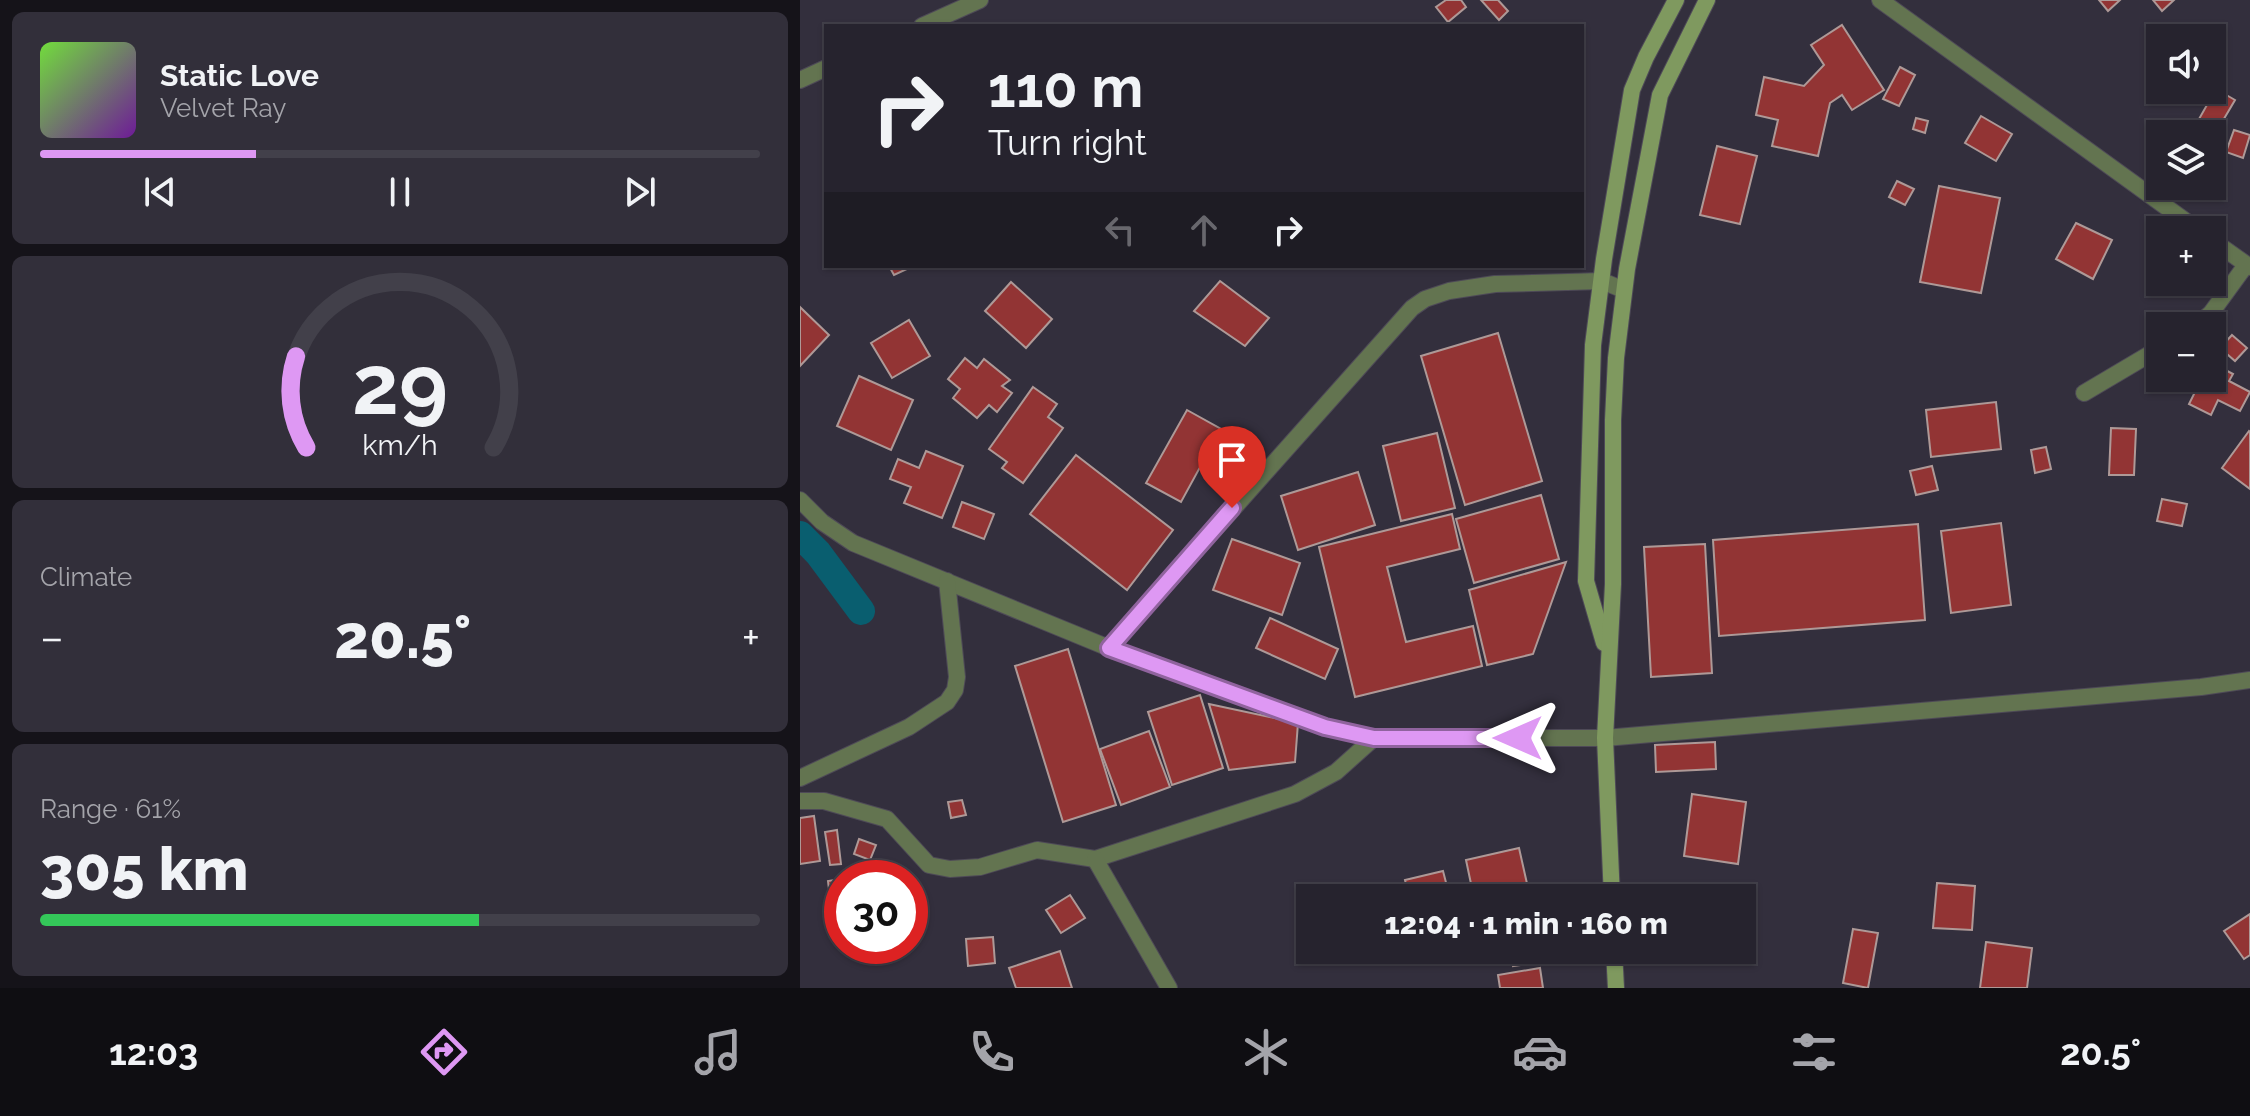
<!DOCTYPE html>
<html lang="en">
<head>
<meta charset="utf-8">
<style>
	body { margin:0; font-family:Raleway,sans-serif; background:#322f3a; color:#f1f3f6; height:100vh; display:flex; flex-direction:column; font-size:30px; white-space:nowrap }
	* { box-sizing:border-box; margin:0 }
	p { font-size:26px; color:#a4a4aa }
	.icon { flex:none; width:44px; height:44px; fill:none; stroke:currentColor; stroke-width:2; stroke-linecap:round; stroke-linejoin:round }
	.map { position:relative; flex:1; overflow:hidden }
	.sheet { display:flex; flex-direction:column; gap:12px; padding:12px; background:#151319; width:800px }
	.sheet>* { flex:none }
	.guide { position:absolute; left:24px; top:24px; width:760px; height:244px; border-radius:0px; box-shadow:0 2px 6px #0004,0 0 0 2px #42404a; background:#26232e; color:#f1f3f6; overflow:hidden }
	.controls { position:absolute; left:1346px; top:24px; display:grid; gap:16px }
	.controls a { display:grid; place-items:center; width:80px; height:80px; border-radius:0px; background:#26232e; box-shadow:0 2px 6px #0004,0 0 0 2px #42404a; font-size:40px }
	.speed { position:absolute; left:24px; top:860px; display:flex; gap:16px; font-size:40px; font-weight:700; text-align:center }
	.speed>* { display:grid; place-content:center; width:104px; height:104px; border-radius:50%; background:#26232e; box-shadow:0 2px 6px #0004,0 0 0 2px #42404a; line-height:1 }
	.speed .limit { border:12px solid #d22; background:#fff; color:#111 }
	.pin { position:absolute; display:grid; place-items:center; width:68px; height:68px; color:#fff; margin:-82px -34px; border-radius:50% 50% 50% 0; rotate:-45deg; box-shadow:0 0 8px #0007 }
	.pin .icon { rotate:45deg }
	.me { position:absolute; width:88px; margin:-44px; rotate:270deg; stroke-linejoin:round; filter:drop-shadow(0 0 6px #0008) }
	.turn { display:flex; align-items:center; gap:28px; height:168px; padding:0 32px; font-size:36px }
	.turn .icon { width:104px; height:104px; stroke-width:2.5 }
	.turn b { display:block; font-size:56px; line-height:68px }
	.lanes { display:flex; align-items:center; height:76px; padding:0 32px; background:#0003; justify-content:center; gap:40px; direction:ltr }
	.lanes .off { opacity:.35 }
	.big { font-size:60px; font-weight:800; line-height:1.1 }
	.sheet .widget { flex:1; display:flex; flex-direction:column; justify-content:center; gap:12px; min-width:0; padding:0 28px; border-radius:12px; background:#322f3a }
	.sheet .dial { align-items:center; gap:0 }
	.dial svg { height:208px; overflow:visible; fill:none; stroke:#42404a; stroke-width:7; stroke-linecap:round; text-anchor:middle }
	.dial text { fill:#f1f3f6; stroke:none }
	.song { display:flex; align-items:center; gap:24px }
	.cover { width:96px; height:96px; border-radius:12px; background:linear-gradient(135deg,hsl(100 70% 55%),hsl(280 70% 35%)) }
	.played { height:8px; border-radius:4px; background:linear-gradient(90deg,#de98f3 30%,#42404a 30%) }
	.keys { display:flex; justify-content:space-around; direction:ltr }
	.heat { display:flex; justify-content:space-between; align-items:center; font-size:44px; direction:ltr }
	.charge { height:12px; border-radius:6px; background:linear-gradient(90deg,#34c759 61%,#42404a 0) }
	.trip { position:absolute; left:496px; top:884px; width:460px; height:80px; border-radius:0px; background:#26232e; box-shadow:0 2px 6px #0004,0 0 0 2px #42404a; font-weight:800; line-height:80px; text-align:center }
	.dock { display:flex; height:128px; justify-content:space-around; align-items:center; background:#0f0e12; color:#a4a4aa }
	.dock .icon { width:56px; height:56px }
	.dock .current { color:#de98f3 }
	.dock b { font-size:36px; color:#f1f3f6 }
	main { display:flex; flex:1; min-height:0 }
	.map>svg:first-child { display:block }
	.lines { fill:none; stroke-linecap:round; stroke-linejoin:round }
	.canal { stroke:#095e6f; stroke-width:28 }
	.building { fill:#923434; stroke:#ae9997; stroke-width:2 }
	.street-casing { stroke:#4e4a57; stroke-width:18 }
	.secondary-casing { stroke:#4e4a57; stroke-width:18 }
	.street { stroke:#637450; stroke-width:16 }
	.secondary { stroke:#7f995f; stroke-width:16 }
	.route-casing { stroke:#90639e; stroke-width:20 }
	.route { stroke:#de98f3; stroke-width:14 }
</style>
</head>
<body>
<main>
<section class="sheet">
<div class="widget">
<div class="song"><i class="cover"></i><div><b>Static Love</b><p>Velvet Ray</p></div></div>
<div class="played"></div>
<div class="keys"><svg class="icon" aria-label="previous" viewBox="0 0 24 24"><path d="M18 5L8 12l10 7zM5 5v14"/></svg><svg class="icon" aria-label="pause" viewBox="0 0 24 24"><path d="M8 5v14M16 5v14"/></svg><svg class="icon" aria-label="next" viewBox="0 0 24 24"><path d="M6 5l10 7-10 7zM19 5v14"/></svg></div>
</div>
<div class="widget dial"><svg viewBox="0 0 100 80">
<path d="M14 69A42 42 0 1 1 86 69"/>
<path d="M14 69A42 42 0 0 1 10 34" stroke="#de98f3"/>
<text x="50" y="56" font-size="32" font-weight="700">29</text>
<text x="50" y="72" font-size="11">km/h</text>
</svg></div>
<div class="widget"><p>Climate</p>
<div class="heat"><a>−</a><b class="big">20.5°</b><a>+</a></div>
</div>
<div class="widget"><p>Range · 61%</p><b class="big">305 km</b><div class="charge"></div></div>
</section>
<div class="map">
<svg width="1450" height="988" viewBox="0 0 1450 988">
	<rect width="100%" height="100%" fill="#332f3d"/>
	<g class="lines">
		<polyline class="canal" points="0,535 18,553 61,611"/>
	</g>
	<g class="building">
		<polygon points="646,0 661,0 666,7 648,22 636,7"/>
		<polygon points="681,0 698,0 708,11 699,20"/>
		<polygon points="1299,0 1320,0 1308,11"/>
		<polygon points="1353,0 1374,0 1362,11"/>
		<polygon points="1042,25 1084,90 1052,110 1042,95 1030,103 1018,156 972,146 978,120 956,115 964,77 1004,86 1024,65 1011,45"/>
		<polygon points="1100,67 1115,75 1099,106 1083,99"/>
		<polygon points="1416,89 1435,100 1418,129 1399,119"/>
		<polygon points="1181,116 1212,134 1196,161 1165,143"/>
		<polygon points="1116,118 1128,121 1125,133 1113,129"/>
		<polygon points="1434,130 1450,135 1443,158 1426,152"/>
		<polygon points="917,146 957,156 940,224 900,215"/>
		<polygon points="1097,181 1114,189 1105,205 1089,197"/>
		<polygon points="1139,186 1200,198 1181,293 1120,282"/>
		<polygon points="1276,223 1312,240 1293,279 1256,259"/>
		<polygon points="89,266 106,266 107,269 94,275"/>
		<polygon points="420,281 469,318 445,346 394,311"/>
		<polygon points="211,282 252,319 226,348 185,311"/>
		<polygon points="0,307 29,335 0,366"/>
		<polygon points="109,320 130,356 92,378 71,343"/>
		<polygon points="698,333 742,481 665,505 621,356"/>
		<polygon points="1432,335 1447,348 1435,361 1420,348"/>
		<polygon points="165,358 177,368 184,359 210,380 202,386 212,393 197,412 189,405 177,418 153,398 160,389 148,379"/>
		<polygon points="1412,363 1433,374 1429,381 1450,392 1440,411 1418,400 1411,415 1389,404 1402,378 1412,378"/>
		<polygon points="59,376 113,400 91,450 37,426"/>
		<polygon points="233,387 257,404 248,417 263,428 223,483 202,468 207,462 189,449"/>
		<polygon points="1196,402 1201,449 1131,457 1126,410"/>
		<polygon points="387,410 421,429 381,502 346,483"/>
		<polygon points="1311,428 1336,429 1334,475 1309,475"/>
		<polygon points="1449,431 1450,432 1450,489 1422,468"/>
		<polygon points="637,433 655,508 601,521 583,446"/>
		<polygon points="1246,447 1251,469 1235,473 1231,450"/>
		<polygon points="126,451 163,466 142,518 104,503 111,487 90,479 98,459 119,468"/>
		<polygon points="276,455 373,530 327,590 230,514"/>
		<polygon points="1132,466 1138,490 1116,495 1110,471"/>
		<polygon points="558,472 575,525 498,550 481,496"/>
		<polygon points="741,495 759,559 674,583 656,519"/>
		<polygon points="1362,499 1387,504 1382,526 1357,521"/>
		<polygon points="162,502 194,514 184,539 153,527"/>
		<polygon points="652,514 660,549 587,567 606,642 673,626 682,666 555,697 519,547"/>
		<polygon points="1201,523 1211,605 1151,613 1141,531"/>
		<polygon points="1118,524 1125,620 919,636 913,540"/>
		<polygon points="432,539 500,563 482,615 413,590"/>
		<polygon points="905,544 912,673 851,677 844,547"/>
		<polygon points="766,562 733,654 687,665 669,590"/>
		<polygon points="470,618 538,649 525,679 456,648"/>
		<polygon points="268,649 316,805 263,822 215,666"/>
		<polygon points="400,695 423,768 372,785 348,712"/>
		<polygon points="409,704 498,723 495,762 429,770"/>
		<polygon points="349,731 370,787 321,805 300,749"/>
		<polygon points="915,742 916,769 856,772 855,745"/>
		<polygon points="892,794 946,802 938,864 884,856"/>
		<polygon points="162,800 166,815 151,818 148,802"/>
		<polygon points="14,816 20,861 0,864 0,818"/>
		<polygon points="37,830 41,864 30,865 25,832"/>
		<polygon points="59,839 76,845 70,860 54,854"/>
		<polygon points="719,848 728,888 674,898 666,860"/>
		<polygon points="643,871 650,898 609,898 605,880"/>
		<polygon points="42,879 42,897 30,898 28,881"/>
		<polygon points="1137,883 1175,886 1172,930 1133,928"/>
		<polygon points="270,895 285,918 261,933 246,910"/>
		<polygon points="1450,914 1450,955 1444,959 1424,931"/>
		<polygon points="1053,929 1078,933 1068,988 1043,983"/>
		<polygon points="193,937 195,963 168,966 166,939"/>
		<polygon points="1186,942 1232,948 1227,988 1180,988"/>
		<polygon points="710,950 739,950 741,962 713,966"/>
		<polygon points="260,951 272,988 216,988 209,968"/>
		<polygon points="740,968 743,988 700,988 698,975"/>
	</g>
	<g class="lines">
		<g class="street-casing">
			<g id="street">
				<polyline points="1080,0 1398,230"/>
				<polyline points="122,26 180,0"/>
				<polyline points="0,80 26,68"/>
				<polyline points="1412,240 1450,267"/>
				<polyline points="1396,326 1411,313 1446,265"/>
				<polyline points="1284,393 1360,348"/>
				<polyline points="0,500 22,522 53,543 309,648 525,727 574,738 805,738 1401,687 1450,680"/>
				<polyline points="309,648 612,308 625,299 649,291 695,284 802,281 824,290"/>
				<polyline points="0,778 109,727 147,702 155,690 157,677 147,581"/>
				<polyline points="0,801 24,801 87,819 129,865 150,869 180,867 237,850 295,859 495,794 536,772 574,738"/>
				<polyline points="295,859 369,988"/>
			</g>
		</g>
		<g class="secondary-casing">
			<g id="secondary">
				<polyline points="804,643 786,581 793,345 804,259 832,90 846,57 876,0"/>
				<polyline points="812,898 805,738 813,584 813,420 816,358 827,269 860,95 907,0"/>
				<polyline points="814,950 816,988"/>
			</g>
		</g>
		<use href="#street" class="street"/>
		<use href="#secondary" class="secondary"/>
	</g>
	<g class="lines">
		<g class="route-casing">
			<polyline id="route" points="432,508 309,648 525,727 574,738 718,738"/>
		</g>
		<use href="#route" class="route"/>
	</g>
</svg>
<div class="controls">
<a><svg class="icon" aria-label="sound" viewBox="0 0 24 24"><path d="M4 9h4l5-4v14l-5-4H4zM17 9q2 3 0 6"/></svg></a>
<a><svg class="icon" aria-label="layers" viewBox="0 0 24 24"><path d="M12 4l9 5-9 5-9-5zM3 14l9 5 9-5"/></svg></a>
<a>+</a>
<a>−</a>
</div>
<div class="speed"><div class="limit">30</div></div>
<div class="pin" style="left:432px;top:508px;background:#d93025"><svg class="icon" aria-label="arrive" viewBox="0 0 24 24"><path d="M6 21V4h12l-3 4 3 4H6"/></svg></div>
<svg class="me" style="left:718px;top:738px" viewBox="-20 -20 40 40"><path d="M0-17L14 15 0 8-14 15z" fill="#de98f3" stroke="#fff" stroke-width="4"/></svg>
<div class="trip">12:04 · 1 min · 160 m</div>
<div class="guide">
<div class="turn"><svg class="icon" aria-label="right" viewBox="0 0 24 24"><path d="M7 20v-9h11M14 6l5 5-5 5"/></svg><div><b>110 m</b>Turn right</div></div>
<div class="lanes"><svg class="icon off" aria-label="left" viewBox="0 0 24 24"><path d="M17 20v-9H6M10 6l-5 5 5 5"/></svg><svg class="icon off" aria-label="ahead" viewBox="0 0 24 24"><path d="M12 20V5M6 11l6-6 6 6"/></svg><svg class="icon" aria-label="right" viewBox="0 0 24 24"><path d="M7 20v-9h11M14 6l5 5-5 5"/></svg></div>
</div>
</div>
</main>
<nav class="dock">
<b>12:03</b>
<svg class="icon current" aria-label="directions" viewBox="0 0 24 24"><path d="M12 3l9 9-9 9-9-9zM9 14v-3h6M13 9l2 2-2 2"/></svg>
<svg class="icon" aria-label="music" viewBox="0 0 24 24"><path d="M9 18V5l10-2v13"/><circle cx="6" cy="18" r="3"/><circle cx="16" cy="16" r="3"/></svg>
<svg class="icon" aria-label="phone" viewBox="0 0 24 24"><path d="M5 4h4l2 5-3 2q2 4 5 5l2-3 5 2v4C11 20 4 13 5 4z"/></svg>
<svg class="icon" aria-label="climate" viewBox="0 0 24 24"><path d="M12 3v18M4 7l16 10M4 17L20 7"/></svg>
<svg class="icon" aria-label="car" viewBox="0 0 24 24"><path d="M5 17H2v-5l4-1 3-4h7l3 4 3 1v5h-3M9 17h6M6 11h13"/><circle cx="7" cy="17" r="2"/><circle cx="17" cy="17" r="2"/></svg>
<svg class="icon" aria-label="filters" viewBox="0 0 24 24"><path d="M4 7h16M4 17h16"/><circle cx="9" cy="7" r="2"/><circle cx="15" cy="17" r="2"/></svg>
<b>20.5°</b>
</nav>
</body>
</html>
